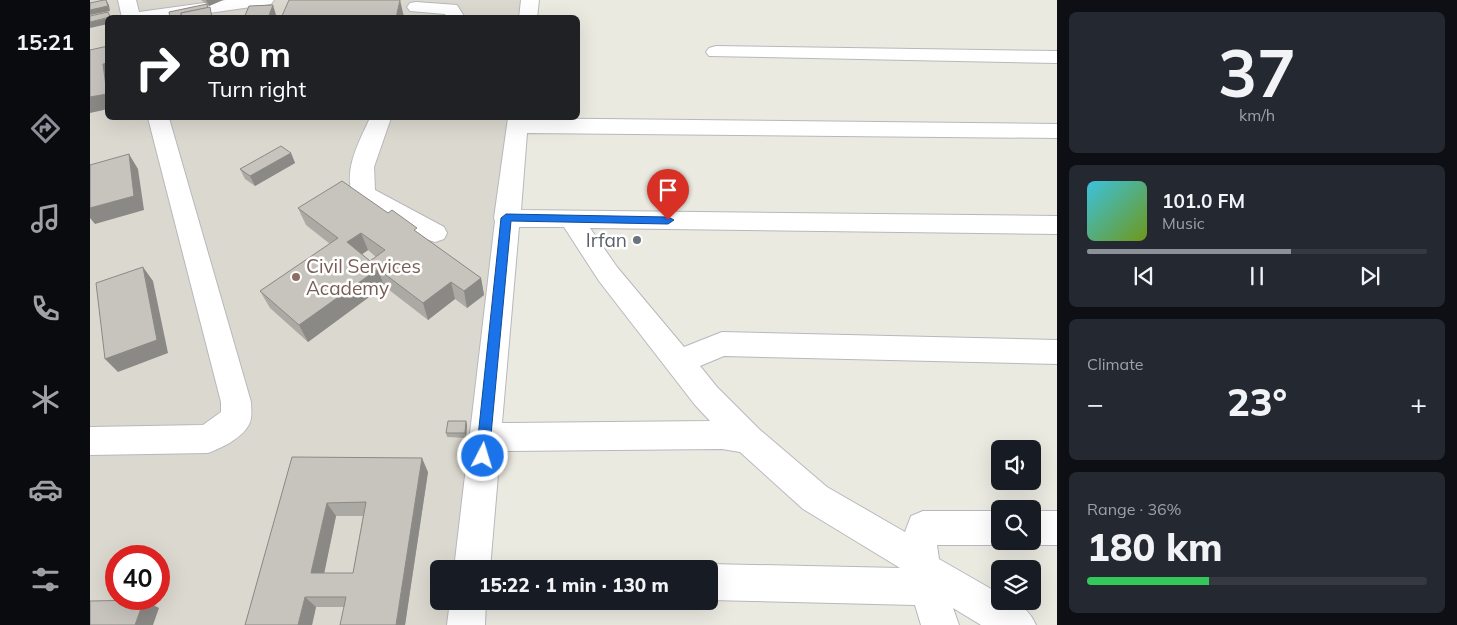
<!DOCTYPE html>
<html lang="en">
<head>
<meta charset="utf-8">
<style>
	body { margin:0; font-family:Mulish,sans-serif; background:#242831; color:#f1f3f6; height:100vh; display:flex; flex-direction:column; font-size:19px; white-space:nowrap }
	* { box-sizing:border-box; margin:0 }
	p { font-size:16px; color:#9ea1a6 }
	.icon { flex:none; width:28px; height:28px; fill:none; stroke:currentColor; stroke-width:2; stroke-linecap:round; stroke-linejoin:round }
	.map { position:relative; flex:1; overflow:hidden }
	.sheet { display:flex; flex-direction:column; gap:12px; padding:12px; background:#0d0f14; width:400px }
	.sheet>* { flex:none }
	.banner { position:absolute; left:15px; top:15px; width:475px; height:105px; border-radius:8px; box-shadow:0 5px 20px #0002; background:#202124; color:#fff; overflow:hidden }
	.tools { position:absolute; left:901px; top:440px; display:grid; gap:10px }
	.tools a { display:grid; place-items:center; width:50px; height:50px; border-radius:8px; background:#171b24; box-shadow:0 5px 20px #0002; font-size:25px }
	.speed { position:absolute; left:15px; top:545px; display:flex; gap:10px; font-size:25px; font-weight:700; text-align:center }
	.speed>* { display:grid; place-content:center; width:65px; height:65px; border-radius:50%; background:#171b24; box-shadow:0 5px 20px #0002; line-height:1 }
	.speed .limit { border:8px solid #d22; background:#fff; color:#111 }
	.pin { position:absolute; display:grid; place-items:center; width:42px; height:42px; color:#fff; margin:-51px -21px; border-radius:50% 50% 50% 0; rotate:-45deg; box-shadow:0 0 5px #0007 }
	.pin .icon { rotate:45deg }
	.me { position:absolute; width:55px; margin:-28px; rotate:5deg; stroke-linejoin:round; filter:drop-shadow(0 0 4px #0008) }
	.turn { display:flex; align-items:center; gap:18px; height:105px; padding:0 20px; font-size:22px }
	.turn .icon { width:65px; height:65px; stroke-width:2.5 }
	.turn b { display:block; font-size:35px; line-height:42px }
	.big { font-size:38px; font-weight:800; line-height:1.1 }
	.sheet .widget { flex:1; display:flex; flex-direction:column; justify-content:center; gap:8px; min-width:0; padding:0 18px; border-radius:8px; background:#242831 }
	.sheet .dial { align-items:center; gap:0 }
	.dial b { font-size:65px; line-height:1 }
	.song { display:flex; align-items:center; gap:15px }
	.cover { width:60px; height:60px; border-radius:8px; background:linear-gradient(135deg,hsl(190 70% 55%),hsl(80 70% 35%)) }
	.played { height:5px; border-radius:2px; background:linear-gradient(90deg,#8c9099 60%,#363941 60%) }
	.keys { display:flex; justify-content:space-around; direction:ltr }
	.heat { display:flex; justify-content:space-between; align-items:center; font-size:28px; direction:ltr }
	.charge { height:8px; border-radius:4px; background:linear-gradient(90deg,#34c759 36%,#363941 0) }
	.trip { position:absolute; left:340px; top:560px; width:288px; height:50px; border-radius:8px; background:#171b24; box-shadow:0 5px 20px #0002; font-weight:800; line-height:50px; text-align:center }
	main { display:flex; flex:1; min-height:0 }
	.dock { display:flex; flex-direction:column; width:90px; justify-content:space-around; align-items:center; background:#090b0e; color:#9ea1a6 }
	.dock .icon { width:35px; height:35px }
	.dock .current { color:#8c9099 }
	.dock b { font-size:22px; color:#f1f3f6 }
	.map>svg:first-child { display:block }
	.education { fill:#dbd9cf; fill-rule:evenodd }
	.lines { fill:none; stroke-linecap:round; stroke-linejoin:round }
	.minor-casing { stroke:#b7b8bd; stroke-width:2 }
	.minor { fill:#fff; fill-rule:evenodd }
	.wall { fill:#aba9a3; fill-rule:evenodd }
	.shaded-wall { fill:#8b8985 }
	.building { fill:#c7c4be; stroke:#8b8985; fill-rule:evenodd }
	.route { fill:#1a73e8; stroke:#114b97 }
	.worship-dot { fill:#6b7280; stroke:#fff; stroke-width:2 }
	.education-dot { fill:#8d6e63; stroke:#fff; stroke-width:2 }
	.labels { text-anchor:middle; dominant-baseline:central; stroke-width:5; stroke-linejoin:round; paint-order:stroke }
	.worship-label { font-size:19px; fill:#5b616d; stroke:#fff; text-anchor:end }
	.education-label { font-size:19px; fill:#785e54; stroke:#fff; text-anchor:start }
</style>
</head>
<body>
<main>
<nav class="dock">
<b>15:21</b>
<svg class="icon current" aria-label="directions" viewBox="0 0 24 24"><path d="M12 3l9 9-9 9-9-9zM9 14v-3h6M13 9l2 2-2 2"/></svg>
<svg class="icon" aria-label="music" viewBox="0 0 24 24"><path d="M9 18V5l10-2v13"/><circle cx="6" cy="18" r="3"/><circle cx="16" cy="16" r="3"/></svg>
<svg class="icon" aria-label="phone" viewBox="0 0 24 24"><path d="M5 4h4l2 5-3 2q2 4 5 5l2-3 5 2v4C11 20 4 13 5 4z"/></svg>
<svg class="icon" aria-label="climate" viewBox="0 0 24 24"><path d="M12 3v18M4 7l16 10M4 17L20 7"/></svg>
<svg class="icon" aria-label="car" viewBox="0 0 24 24"><path d="M5 17H2v-5l4-1 3-4h7l3 4 3 1v5h-3M9 17h6M6 11h13"/><circle cx="7" cy="17" r="2"/><circle cx="17" cy="17" r="2"/></svg>
<svg class="icon" aria-label="filters" viewBox="0 0 24 24"><path d="M4 7h16M4 17h16"/><circle cx="9" cy="7" r="2"/><circle cx="15" cy="17" r="2"/></svg>
</nav>
<div class="map">
<svg width="967" height="625" viewBox="0 0 967 625">
	<rect width="100%" height="100%" fill="#ebeae1"/>
	<path class="education" d="M0 0H440L438 18H18V118H428L380 569H349V601H376L374 625H0ZM26 556H69V599H26Z"/>
	<g class="lines">
		<g class="minor-casing">
			<g id="minor">
				<polygon points="28,0 46,0 49,12 136,0 184,0 181,4 175,5 85,18 32,18"/>
				<polygon points="431,0 449,0 447,18 429,18"/>
				<polygon points="326,2 367,5 375,18 357,18 355,14 320,11 317,7 320,3"/>
				<polygon points="626,46 967,51 967,63 619,56 616,52 619,48"/>
				<path d="M58 118H79L161 402C161 407 162 413 161 418 159 435 132 448 118 453L0 455V427L113 425 131 412V402Z"/>
				<path d="M280 118H301L284 167 285 190 354 227 357 233 354 239 345 242 336 239 266 201C250 175 269 142 280 118Z"/>
				<path d="M418 118 967 124V138L437 133 431 210 967 216V234L500 228 527 267 594 347 632 332 967 340V364L634 356 610 366 627 387 669 429 737 487 815 532 821 516 833 511H910V541H919L910 545H847L849 559 910 594V601C928 601 939 609 946 625H891L863 608 869 625H831L825 605 619 600V569H607L619 564 810 568 713 509 650 452 632 449 410 451 400 569H364L405 221 404 218ZM429 227H474L509 281 605 405 620 421 412 423Z"/>
				<polygon points="942,511 967,511 967,545 942,545 933,541 942,541"/>
				<polygon points="360,601 396,601 395,625 357,625"/>
			</g>
		</g>
		<use href="#minor" class="minor"/>
	</g>
	<g class="wall">
		<polygon points="111,0 133,0 119,6"/>
		<polygon points="201,153 205,163 165,186 155,179 150,169"/>
		<path d="M208 208 298 213 328 233 391 278 394 295 377 308 365 299 338 320 294 286 218 342 180 308 170 291 240 244 216 225ZM278 250 286 257 280 261 272 254Z"/>
		<polygon points="376,421 377,425 376,438 357,437 356,433"/>
		<path d="M202 457 338 472 315 625H250L254 607H226L222 625H155ZM246 516H273L263 573H234Z"/>
	</g>
	<g class="shaded-wall">
		<polygon points="16,0 19,5 20,11 0,15 0,10"/>
		<polygon points="116,0 133,0 119,6"/>
		<polygon points="310,0 314,17 306,18"/>
		<polygon points="183,5 186,15 185,18 178,18"/>
		<polygon points="18,18 18,24 0,28 0,22"/>
		<polygon points="18,63 18,109 0,113 0,97 13,64"/>
		<polygon points="201,153 205,163 165,186 160,176"/>
		<polygon points="39,154 48,169 54,210 5,224 0,218 0,208"/>
		<polygon points="271,233 278,250 264,260 257,242"/>
		<polygon points="53,267 63,281 78,353 28,372 15,359"/>
		<polygon points="288,269 294,286 218,342 209,325"/>
		<polygon points="391,278 394,295 377,308 374,291"/>
		<polygon points="361,282 365,299 338,320 333,303"/>
		<polygon points="376,421 377,425 376,438 375,433"/>
		<polygon points="332,458 338,472 315,625 306,625"/>
		<polygon points="237,503 246,516 232,584 221,573"/>
		<polygon points="215,597 226,607 222,625 208,625"/>
		<polygon points="54,600 69,608 63,625 45,625"/>
	</g>
	<g class="building">
		<polygon points="14,0 16,0 18,6 0,10 0,3"/>
		<polygon points="199,0 310,0 306,18 191,18"/>
		<polygon points="117,4 118,8 91,13 91,16 80,18 79,12"/>
		<polygon points="183,5 178,18 154,18 159,6"/>
		<polygon points="120,7 122,18 92,18 91,13"/>
		<polygon points="18,12 20,17 0,22 0,16"/>
		<polygon points="18,46 18,63 13,64 17,94 0,97 0,50"/>
		<polygon points="191,146 201,153 160,176 150,169"/>
		<polygon points="39,154 44,196 0,208 0,165"/>
		<path d="M252 181 298 213 302 210 327 228 324 230 391 278 374 291 361 282 333 303 288 269 209 325 170 291 248 238 208 208ZM271 233 295 250 280 261 257 242Z"/>
		<polygon points="53,267 67,340 15,359 6,283"/>
		<polygon points="358,421 376,421 375,433 356,433"/>
		<path d="M202 457 332 458 306 625H250L256 597H215L208 625H155ZM276 502 263 573H221L237 503Z"/>
		<polygon points="54,600 45,625 0,625 0,601"/>
	</g>
	<polygon class="route" points="416,214 578,217 584,220 578,224 421,221 399,456 397,460 393,462 388,460 386,456 411,218"/>
	<circle class="worship-dot" cx="547" cy="240" r="5"/>
	<circle class="education-dot" cx="206" cy="277" r="5"/>
	<g class="labels">
		<g class="worship-label">
			<text x="537" y="240">Irfan</text>
		</g>
		<g class="education-label">
			<text x="216" y="266">Civil Services<tspan x="216" dy="22">Academy</tspan></text>
		</g>
	</g>
</svg>
<div class="tools">
<a><svg class="icon" aria-label="sound" viewBox="0 0 24 24"><path d="M4 9h4l5-4v14l-5-4H4zM17 9q2 3 0 6"/></svg></a>
<a><svg class="icon" aria-label="search" viewBox="0 0 24 24"><circle cx="10" cy="10" r="6"/><path d="M15 15l6 6"/></svg></a>
<a><svg class="icon" aria-label="layers" viewBox="0 0 24 24"><path d="M12 4l9 5-9 5-9-5zM3 14l9 5 9-5"/></svg></a>
</div>
<div class="speed"><div class="limit">40</div></div>
<div class="pin" style="left:578px;top:220px;background:#d93025"><svg class="icon" aria-label="arrive" viewBox="0 0 24 24"><path d="M6 21V4h12l-3 4 3 4H6"/></svg></div>
<svg class="me" style="left:393px;top:456px" viewBox="-20 -20 40 40"><circle r="17" fill="#1a73e8" stroke="#fff" stroke-width="3"/><path d="M0-11L8 9 0 5-8 9z" fill="#fff"/></svg>
<div class="trip">15:22 · 1 min · 130 m</div>
<div class="banner">
<div class="turn"><svg class="icon" aria-label="right" viewBox="0 0 24 24"><path d="M7 20v-9h11M14 6l5 5-5 5"/></svg><div><b>80 m</b>Turn right</div></div>
</div>
</div>
<section class="sheet">
<div class="widget dial"><b>37</b><p>km/h</p></div>
<div class="widget">
<div class="song"><i class="cover"></i><div><b>101.0 FM</b><p>Music</p></div></div>
<div class="played"></div>
<div class="keys"><svg class="icon" aria-label="previous" viewBox="0 0 24 24"><path d="M18 5L8 12l10 7zM5 5v14"/></svg><svg class="icon" aria-label="pause" viewBox="0 0 24 24"><path d="M8 5v14M16 5v14"/></svg><svg class="icon" aria-label="next" viewBox="0 0 24 24"><path d="M6 5l10 7-10 7zM19 5v14"/></svg></div>
</div>
<div class="widget"><p>Climate</p>
<div class="heat"><a>−</a><b class="big">23°</b><a>+</a></div>
</div>
<div class="widget"><p>Range · 36%</p><b class="big">180 km</b><div class="charge"></div></div>
</section>
</main>
</body>
</html>
